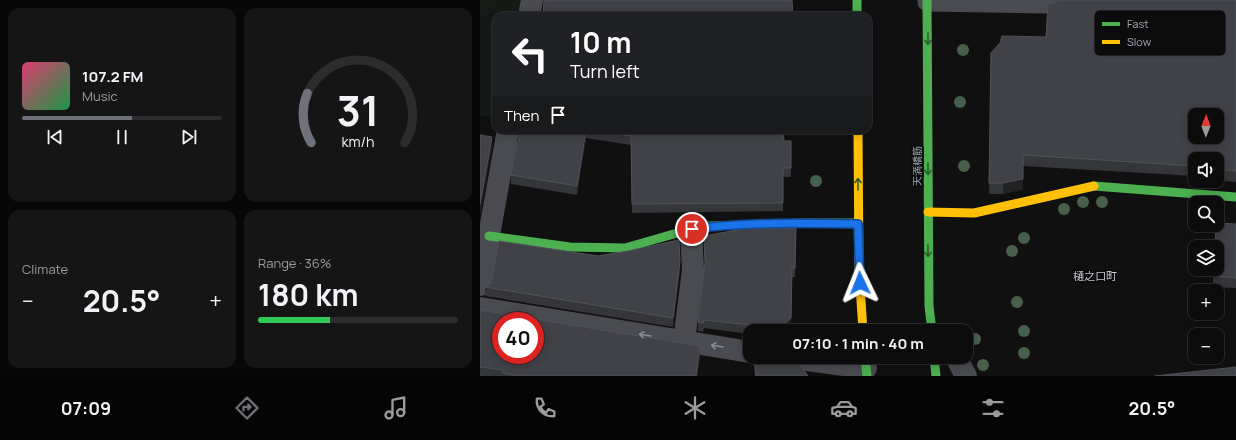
<!DOCTYPE html>
<html lang="en">
<head>
<meta charset="utf-8">
<style>
	body { margin:0; font-family:Manrope,"Noto Sans JP",sans-serif; background:#151516; color:#f1f3f6; height:100vh; display:flex; flex-direction:column; font-size:15px; white-space:nowrap }
	* { box-sizing:border-box; margin:0 }
	p { font-size:13px; color:#9a9b9d }
	.icon { flex:none; width:22px; height:22px; fill:none; stroke:currentColor; stroke-width:2; stroke-linecap:round; stroke-linejoin:round }
	.map { position:relative; flex:1; overflow:hidden }
	.sheet { display:flex; flex-direction:column; gap:8px; padding:8px; background:#070707; width:480px }
	.sheet>* { flex:none }
	.guide { position:absolute; left:12px; top:12px; width:380px; height:122px; border-radius:12px; box-shadow:0 2px 10px #0003,0 0 0 1px #2c2c2e; background:#202124; color:#fff; overflow:hidden }
	.needle { width:26px; rotate:1deg }
	.controls { position:absolute; left:708px; top:108px; display:grid; gap:8px }
	.controls a { display:grid; place-items:center; width:36px; height:36px; border-radius:8px; background:#0c0c0d; box-shadow:0 2px 10px #0003,0 0 0 1px #2c2c2e; font-size:20px }
	.speed { position:absolute; left:12px; top:312px; display:flex; gap:8px; font-size:20px; font-weight:700; text-align:center }
	.speed>* { display:grid; place-content:center; width:52px; height:52px; border-radius:50%; background:#0c0c0d; box-shadow:0 2px 10px #0003,0 0 0 1px #2c2c2e; line-height:1 }
	.speed .limit { border:6px solid #d22; background:#fff; color:#111 }
	.pin { position:absolute; display:grid; place-items:center; width:34px; height:34px; color:#fff; margin:-17px; border:2px solid #fff; border-radius:50%; box-shadow:0 1px 4px #0007 }
	.me { position:absolute; width:44px; margin:-22px; rotate:358deg; stroke-linejoin:round; filter:drop-shadow(0 0 3px #0008) }
	.turn { display:flex; align-items:center; gap:14px; height:84px; padding:0 12px; font-size:18px }
	.turn .icon { width:52px; height:52px; stroke-width:2.5 }
	.turn b { display:block; font-size:28px; line-height:34px }
	.then { display:flex; align-items:center; height:38px; padding:0 12px; background:#0003; gap:8px; font-size:15px }
	.big { font-size:30px; font-weight:700; line-height:1.1 }
	.sheet .widget { flex:1; display:flex; flex-direction:column; justify-content:center; gap:6px; min-width:0; padding:0 14px; border-radius:12px; background:#151516 }
	.sheet .dial { align-items:center; gap:0 }
	.dial svg { height:104px; overflow:visible; fill:none; stroke:#2c2c2e; stroke-width:7; stroke-linecap:round; text-anchor:middle }
	.dial text { fill:#f1f3f6; stroke:none }
	.song { display:flex; align-items:center; gap:12px }
	.cover { width:48px; height:48px; border-radius:6px; background:linear-gradient(135deg,hsl(340 70% 55%),hsl(140 70% 35%)) }
	.played { height:4px; border-radius:2px; background:linear-gradient(90deg,#6e717a 55%,#2c2c2e 55%) }
	.keys { display:flex; justify-content:space-around; direction:ltr }
	.heat { display:flex; justify-content:space-between; align-items:center; font-size:22px; direction:ltr }
	.charge { height:6px; border-radius:3px; background:linear-gradient(90deg,#34c759 36%,#2c2c2e 0) }
	.sheet .tiles { flex:1; display:grid; gap:8px; grid-template-columns:repeat(2,1fr) }
	.trip { position:absolute; left:263px; top:324px; width:230px; height:40px; border-radius:12px; background:#0c0c0d; box-shadow:0 2px 10px #0003,0 0 0 1px #2c2c2e; font-weight:700; line-height:40px; text-align:center }
	.menu { display:flex; height:64px; justify-content:space-around; align-items:center; background:#050505; color:#9a9b9d }
	.menu .icon { width:28px; height:28px }
	.menu .active { color:#6e717a }
	.menu b { font-size:18px; color:#f1f3f6 }
	main { display:flex; flex:1; min-height:0 }
	.map>svg:first-child { display:block }
	.green { fill:#151a16 }
	.lines { fill:none; stroke-linecap:round; stroke-linejoin:round }
	.lane { stroke:#4a4b50; stroke-width:19 }
	.street { stroke:#4a4b50; stroke-width:22 }
	.fast { stroke:#4caf50; stroke-width:9 }
	.slow { stroke:#ffc107; stroke-width:9 }
	.tree { fill:#485f4a }
	.wall { fill:#35363a }
	.shaded-wall { fill:#212224 }
	.building { fill:#414247; stroke:#505258; fill-rule:evenodd }
	.oneway { stroke:#2c5d2e }
	.oneway2 { stroke:#8a8e9a }
	.route-casing { stroke:#114b97; stroke-width:10 }
	.route { stroke:#1a73e8; stroke-width:7 }
	.labels { text-anchor:middle; dominant-baseline:central; stroke-width:4; stroke-linejoin:round; paint-order:stroke }
	.street-label { font-size:10px; fill:#a0a5b3; stroke:#0b0b0c }
	.neighbourhood-label { font-size:11px; fill:#c1c4cf; stroke:#0b0b0c }
	.key { fill:#0b0b0c; stroke:#38393e; stroke-width:1 }
	.key-label { font-size:11px; fill:#a0a5b3 }
</style>
</head>
<body>
<main>
<section class="sheet">
<div class="tiles">
<div class="widget">
<div class="song"><i class="cover"></i><div><b>107.2 FM</b><p>Music</p></div></div>
<div class="played"></div>
<div class="keys"><svg class="icon" aria-label="previous" viewBox="0 0 24 24"><path d="M18 5L8 12l10 7zM5 5v14"/></svg><svg class="icon" aria-label="pause" viewBox="0 0 24 24"><path d="M8 5v14M16 5v14"/></svg><svg class="icon" aria-label="next" viewBox="0 0 24 24"><path d="M6 5l10 7-10 7zM19 5v14"/></svg></div>
</div>
<div class="widget dial"><svg viewBox="0 0 100 80">
<path d="M14 69A42 42 0 1 1 86 69"/>
<path d="M14 69A42 42 0 0 1 11 31" stroke="#6e717a"/>
<text x="50" y="56" font-size="32" font-weight="700">31</text>
<text x="50" y="72" font-size="11">km/h</text>
</svg></div>
<div class="widget"><p>Climate</p>
<div class="heat"><a>−</a><b class="big">20.5°</b><a>+</a></div>
</div>
<div class="widget"><p>Range · 36%</p><b class="big">180 km</b><div class="charge"></div></div>
</div>
</section>
<div class="map">
<svg width="756" height="376" viewBox="0 0 756 376">
	<rect width="100%" height="100%" fill="#101011"/>
	<polygon class="green" points="0,0 43,0 40,16 16,16 16,118 0,116"/>
	<g class="lines">
		<polyline class="lane" points="447,2 569,4"/>
		<g class="street">
			<polyline points="49,16 52,0"/>
			<polyline points="0,285 28,130"/>
			<polyline points="0,308 270,352"/>
			<polyline points="204,341 213,270 211,229"/>
			<polyline points="305,357 386,368"/>
			<polyline points="476,357 486,376"/>
		</g>
		<g class="fast">
			<polyline points="377,0 377,16"/>
			<polyline points="447,0 449,306 452,331"/>
			<polyline points="614,186 756,197"/>
			<polyline points="9,236 90,247 145,248 211,229 230,226 326,223 378,223"/>
			<polyline points="385,357 387,376"/>
			<polyline points="454,357 456,376"/>
		</g>
		<g class="slow">
			<polyline points="378,130 379,270 383,331"/>
			<polyline points="448,212 494,213 614,186"/>
		</g>
	</g>
	<g class="tree">
		<circle cx="483" cy="50" r="6"/>
		<circle cx="480" cy="102" r="6"/>
		<circle cx="484" cy="166" r="6"/>
		<circle cx="336" cy="181" r="6"/>
		<circle cx="603" cy="202" r="6"/>
		<circle cx="622" cy="202" r="6"/>
		<circle cx="584" cy="209" r="6"/>
		<circle cx="544" cy="238" r="6"/>
		<circle cx="532" cy="251" r="6"/>
		<circle cx="537" cy="302" r="6"/>
		<circle cx="544" cy="331" r="6"/>
		<circle cx="495" cy="339" r="6"/>
		<circle cx="544" cy="353" r="6"/>
		<circle cx="503" cy="365" r="6"/>
	</g>
	<g class="wall">
		<polygon points="756,0 756,182 744,181 744,178 737,178 737,159 715,159 715,176 543,166 543,189 523,194 509,194 511,53 566,37"/>
		<polygon points="40,130 303,130 304,141 311,141 311,177 303,177 303,211 152,213 151,145 106,138 97,195 31,184 31,175 38,143"/>
		<polygon points="756,224 756,288 733,287 733,276"/>
		<polygon points="316,228 315,277 312,277 311,327 307,331 270,331 270,334 224,328 223,332 218,331 218,322 225,265 224,236"/>
		<polygon points="200,270 193,327 5,296 5,287"/>
		<polygon points="0,310 220,357 217,376 0,376"/>
		<polygon points="274,359 328,376 275,376"/>
	</g>
	<g class="shaded-wall">
		<polygon points="106,130 106,138 97,195 97,186"/>
		<polygon points="12,137 12,148 0,215 0,204"/>
		<polygon points="543,155 543,189 523,194 523,183"/>
		<polygon points="200,261 200,270 193,327 193,318"/>
		<polygon points="312,277 311,327 307,331 297,331"/>
		<polygon points="220,346 220,357 217,376 216,376"/>
	</g>
	<g class="building">
		<polygon points="64,0 312,0 313,16 63,16"/>
		<path d="M577 0H756V171L744 170V168L737 167V159H715V166L543 155V179L523 183H509L511 53 520 43 522 36 566 37 568 4 575 3ZM715 115H737V137H715Z"/>
		<polygon points="40,130 106,130 97,186 31,175 37,143 38,143"/>
		<polygon points="110,130 303,130 304,141 311,141 311,168 303,168 303,203 152,204 151,136"/>
		<polygon points="0,135 12,137 0,204"/>
		<polygon points="737,223 756,224 756,278 733,276 733,269 737,269 737,247 735,247 736,225 737,225"/>
		<polygon points="316,228 315,268 312,268 311,318 297,331 272,331 271,325 224,320 223,323 218,322 225,263 224,236 262,229"/>
		<polygon points="199,240 200,261 193,318 5,287 10,284 12,278 19,241 118,256 148,251"/>
		<path d="M0 310 220 346 216 376H38L23 373V370L0 367ZM21 321H55V355H21Z"/>
		<polygon points="274,359 318,362 328,376 276,376"/>
		<polygon points="756,367 756,376 675,376"/>
	</g>
	<defs><path id="oneway-shaft" d="M-6 0H5M1.5-3L5.5 0L1.5 3" fill="none" stroke-width="1.6" stroke-linecap="round" stroke-linejoin="round"/></defs>
	<g class="oneway">
		<use href="#oneway-shaft" transform="translate(448 39) rotate(90)"/>
		<use href="#oneway-shaft" transform="translate(448 169) rotate(90)"/>
		<use href="#oneway-shaft" transform="translate(378 184) rotate(-90)"/>
		<use href="#oneway-shaft" transform="translate(448 251) rotate(89)"/>
	</g>
	<g class="oneway2">
		<use href="#oneway-shaft" transform="translate(165 335) rotate(-171)"/>
		<use href="#oneway-shaft" transform="translate(237 346) rotate(-171)"/>
	</g>
	<g class="lines">
		<g class="route-casing">
			<path id="route" d="M212 229C266 222 323 223 378 224L380 283"/>
		</g>
		<use href="#route" class="route"/>
	</g>
	<g class="labels">
		<g class="street-label">
			<text transform="translate(437 166) rotate(-90)">天満橋筋</text>
		</g>
		<g class="neighbourhood-label">
			<text x="615" y="275">樋之口町</text>
		</g>
	</g>
	<rect x="614" y="10" width="132" height="46" rx="6" class="key"/>
	<rect x="622" y="22" width="18" height="4" fill="#4caf50"/>
	<rect x="622" y="40" width="18" height="4" fill="#ffc107"/>
	<g class="key-label">
		<text x="647" y="28">Fast</text>
		<text x="647" y="46">Slow</text>
	</g>
</svg>
<div class="controls">
<a><svg class="needle" viewBox="-14 -14 28 28"><path d="M0-13l5 13h-10z" fill="#e53935"/><path d="M0 13l5-13h-10z" fill="#9a9b9d"/></svg></a>
<a><svg class="icon" aria-label="sound" viewBox="0 0 24 24"><path d="M4 9h4l5-4v14l-5-4H4zM17 9q2 3 0 6"/></svg></a>
<a><svg class="icon" aria-label="search" viewBox="0 0 24 24"><circle cx="10" cy="10" r="6"/><path d="M15 15l6 6"/></svg></a>
<a><svg class="icon" aria-label="layers" viewBox="0 0 24 24"><path d="M12 4l9 5-9 5-9-5zM3 14l9 5 9-5"/></svg></a>
<a>+</a>
<a>−</a>
</div>
<div class="speed"><div class="limit">40</div></div>
<div class="pin" style="left:212px;top:229px;background:#d93025"><svg class="icon" aria-label="arrive" viewBox="0 0 24 24"><path d="M6 21V4h12l-3 4 3 4H6"/></svg></div>
<svg class="me" style="left:380px;top:283px" viewBox="-20 -20 40 40"><path d="M0-17L14 15 0 8-14 15z" fill="#1a73e8" stroke="#fff" stroke-width="4"/></svg>
<div class="trip">07:10 · 1 min · 40 m</div>
<div class="guide">
<div class="turn"><svg class="icon" aria-label="left" viewBox="0 0 24 24"><path d="M17 20v-9H6M10 6l-5 5 5 5"/></svg><div><b>10 m</b>Turn left</div></div>
<div class="then">Then<svg class="icon" aria-label="arrive" viewBox="0 0 24 24"><path d="M6 21V4h12l-3 4 3 4H6"/></svg></div>
</div>
</div>
</main>
<nav class="menu">
<b>07:09</b>
<svg class="icon active" aria-label="directions" viewBox="0 0 24 24"><path d="M12 3l9 9-9 9-9-9zM9 14v-3h6M13 9l2 2-2 2"/></svg>
<svg class="icon" aria-label="music" viewBox="0 0 24 24"><path d="M9 18V5l10-2v13"/><circle cx="6" cy="18" r="3"/><circle cx="16" cy="16" r="3"/></svg>
<svg class="icon" aria-label="phone" viewBox="0 0 24 24"><path d="M5 4h4l2 5-3 2q2 4 5 5l2-3 5 2v4C11 20 4 13 5 4z"/></svg>
<svg class="icon" aria-label="climate" viewBox="0 0 24 24"><path d="M12 3v18M4 7l16 10M4 17L20 7"/></svg>
<svg class="icon" aria-label="car" viewBox="0 0 24 24"><path d="M5 17H2v-5l4-1 3-4h7l3 4 3 1v5h-3M9 17h6M6 11h13"/><circle cx="7" cy="17" r="2"/><circle cx="17" cy="17" r="2"/></svg>
<svg class="icon" aria-label="filters" viewBox="0 0 24 24"><path d="M4 7h16M4 17h16"/><circle cx="9" cy="7" r="2"/><circle cx="15" cy="17" r="2"/></svg>
<b>20.5°</b>
</nav>
</body>
</html>
